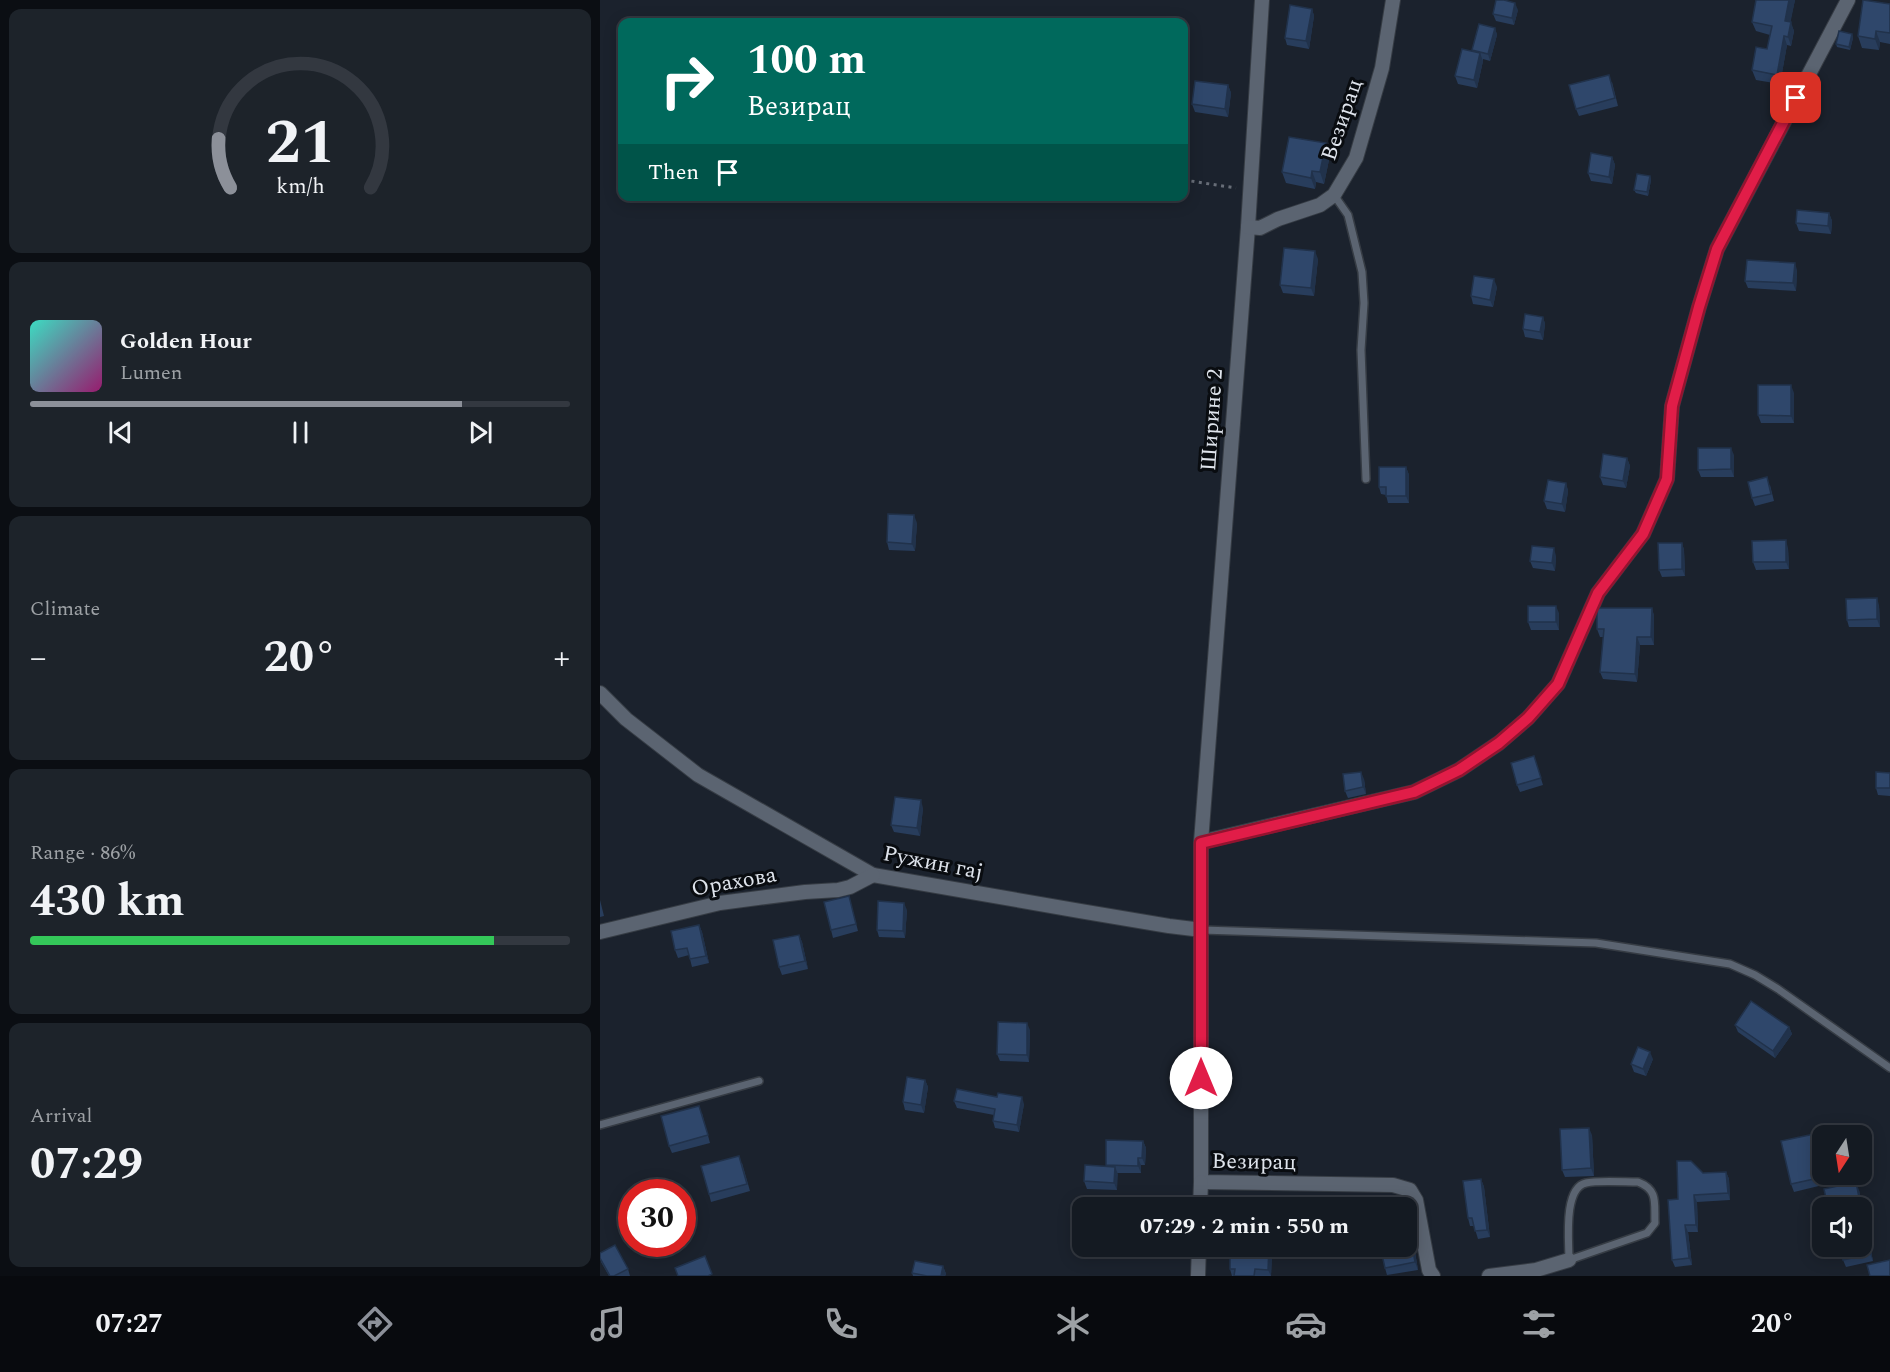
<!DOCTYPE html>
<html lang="en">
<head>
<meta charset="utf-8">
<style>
	body { margin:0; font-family:Spectral,serif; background:#1d232a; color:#f1f3f6; height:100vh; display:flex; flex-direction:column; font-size:22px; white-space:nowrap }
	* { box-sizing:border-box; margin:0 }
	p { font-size:20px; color:#9da1a5 }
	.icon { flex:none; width:33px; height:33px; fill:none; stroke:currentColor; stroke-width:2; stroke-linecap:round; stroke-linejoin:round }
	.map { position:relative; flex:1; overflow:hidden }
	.drawer { display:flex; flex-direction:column; gap:9px; padding:9px; background:#0b0e13; width:600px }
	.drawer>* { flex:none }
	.hud { position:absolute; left:18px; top:18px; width:570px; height:183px; border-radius:12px; box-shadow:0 3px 15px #0003,0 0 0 2px #333840; background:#00695c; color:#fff; overflow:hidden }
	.needle { width:39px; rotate:192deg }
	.fabs { position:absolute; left:1212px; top:1125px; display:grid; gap:12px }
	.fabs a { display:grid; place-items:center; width:60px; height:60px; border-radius:12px; background:#141a22; box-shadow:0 3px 15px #0003,0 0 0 2px #333840; font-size:30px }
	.speed { position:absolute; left:18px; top:1179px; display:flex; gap:12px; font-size:30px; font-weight:700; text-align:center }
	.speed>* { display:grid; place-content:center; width:78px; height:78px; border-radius:50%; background:#141a22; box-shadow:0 3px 15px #0003,0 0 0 2px #333840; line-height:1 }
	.speed .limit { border:9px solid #d22; background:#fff; color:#111 }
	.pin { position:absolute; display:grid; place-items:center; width:51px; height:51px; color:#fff; margin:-26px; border-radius:12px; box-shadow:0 3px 9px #0006 }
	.me { position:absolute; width:66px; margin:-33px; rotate:0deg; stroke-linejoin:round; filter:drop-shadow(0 0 4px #0008) }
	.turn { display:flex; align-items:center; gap:21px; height:126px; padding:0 30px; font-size:27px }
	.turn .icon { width:78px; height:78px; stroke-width:2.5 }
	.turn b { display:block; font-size:42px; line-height:51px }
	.then { display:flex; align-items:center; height:57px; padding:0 30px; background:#0003; gap:12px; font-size:22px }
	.big { font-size:45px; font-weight:700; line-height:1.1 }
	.drawer .tile { flex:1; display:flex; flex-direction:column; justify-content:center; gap:9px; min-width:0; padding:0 21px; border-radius:12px; background:#1d232a }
	.drawer .dial { align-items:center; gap:0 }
	.dial svg { height:156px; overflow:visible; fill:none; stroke:#333840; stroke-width:7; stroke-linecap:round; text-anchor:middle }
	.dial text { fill:#f1f3f6; stroke:none }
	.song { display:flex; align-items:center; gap:18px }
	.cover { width:72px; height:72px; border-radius:9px; background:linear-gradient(135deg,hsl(170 70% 55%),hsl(320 70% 35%)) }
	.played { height:6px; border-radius:3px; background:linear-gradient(90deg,#8c9099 80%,#333840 80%) }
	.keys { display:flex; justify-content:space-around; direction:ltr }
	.heat { display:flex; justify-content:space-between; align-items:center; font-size:33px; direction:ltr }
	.charge { height:9px; border-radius:4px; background:linear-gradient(90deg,#34c759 86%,#333840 0) }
	.trip { position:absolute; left:472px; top:1197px; width:345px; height:60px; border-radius:12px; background:#141a22; box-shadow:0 3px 15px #0003,0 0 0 2px #333840; font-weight:700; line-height:60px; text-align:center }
	.tab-bar { display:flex; height:96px; justify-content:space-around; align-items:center; background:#080a0e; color:#9da1a5 }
	.tab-bar .icon { width:42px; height:42px }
	.tab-bar .on { color:#8c9099 }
	.tab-bar b { font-size:27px; color:#f1f3f6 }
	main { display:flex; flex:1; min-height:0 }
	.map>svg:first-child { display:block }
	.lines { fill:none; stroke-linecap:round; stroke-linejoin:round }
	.lane-casing { stroke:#363c44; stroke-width:10 }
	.street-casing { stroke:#363c44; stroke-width:16 }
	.path { stroke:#676d77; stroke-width:3; stroke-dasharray:3 4.5; stroke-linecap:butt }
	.lane { stroke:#5b6471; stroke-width:7 }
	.street { stroke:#5b6471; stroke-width:14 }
	.wall { fill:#283d5c }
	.shaded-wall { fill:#21324b }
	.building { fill:#2f476b; stroke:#21324b; stroke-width:1.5 }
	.route-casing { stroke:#92132f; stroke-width:15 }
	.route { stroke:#e11d48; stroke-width:10 }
	.labels { text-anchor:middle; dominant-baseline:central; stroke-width:6; stroke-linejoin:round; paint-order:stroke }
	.street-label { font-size:22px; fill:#dfe4ec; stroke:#090c10 }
</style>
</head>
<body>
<main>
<section class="drawer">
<div class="tile dial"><svg viewBox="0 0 100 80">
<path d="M14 69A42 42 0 1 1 86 69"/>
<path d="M14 69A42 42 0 0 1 8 44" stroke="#8c9099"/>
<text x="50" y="56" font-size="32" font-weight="700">21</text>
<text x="50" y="72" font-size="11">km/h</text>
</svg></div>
<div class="tile">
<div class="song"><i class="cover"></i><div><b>Golden Hour</b><p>Lumen</p></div></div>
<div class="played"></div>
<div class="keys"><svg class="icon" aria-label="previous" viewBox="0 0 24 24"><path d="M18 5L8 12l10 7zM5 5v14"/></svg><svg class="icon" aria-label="pause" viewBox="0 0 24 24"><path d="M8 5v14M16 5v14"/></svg><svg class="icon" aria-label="next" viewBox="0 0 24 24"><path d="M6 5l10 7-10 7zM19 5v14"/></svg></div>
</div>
<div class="tile"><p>Climate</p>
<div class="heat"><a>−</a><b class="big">20°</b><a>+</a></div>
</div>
<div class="tile"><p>Range · 86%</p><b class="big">430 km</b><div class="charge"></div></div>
<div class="tile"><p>Arrival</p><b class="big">07:29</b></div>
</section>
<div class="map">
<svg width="1290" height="1276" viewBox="0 0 1290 1276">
	<rect width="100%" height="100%" fill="#1b222d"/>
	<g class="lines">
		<g class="lane-casing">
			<g id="lane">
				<polyline points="734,195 748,215 762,272 764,303 761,350 766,479"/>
				<polyline points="602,930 996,943 1130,964 1155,975 1178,989 1290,1068"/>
				<polyline points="0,1125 159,1081"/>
				<path d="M1038 1182C1059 1190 1054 1204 1055 1223L1047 1233 969 1260C969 1242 963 1188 986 1183 997 1180 1025 1182 1038 1182Z"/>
			</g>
		</g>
		<g class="street-casing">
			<g id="street">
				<polyline points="662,0 648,227 601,842 601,1182 793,1185 810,1190 816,1200 829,1270 833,1276"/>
				<polyline points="648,227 660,228 678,219 720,205 734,195 756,158 782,68 793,0"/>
				<polyline points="0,693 26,719 98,775 273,875 480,911 569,926 602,930"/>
				<polyline points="601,842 814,792 859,770 899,743 928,718 958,684 998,593 1043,534 1067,479 1072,406 1099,307 1117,249 1248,0"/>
				<polyline points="0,932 120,903 205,892 238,890 250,887 273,875"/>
				<polyline points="600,1208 601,1182"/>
				<polyline points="598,1276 599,1246"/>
				<polyline points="889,1276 936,1270 969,1260"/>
			</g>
		</g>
		<polyline class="path" points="584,180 636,188"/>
		<use href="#lane" class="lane"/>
		<use href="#street" class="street"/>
	</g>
	<g class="wall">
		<polygon points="1156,0 1195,0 1190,22 1194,31 1191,46 1187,45 1180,84 1156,80 1152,70 1167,49 1170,35 1156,31 1152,22"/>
		<polygon points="1290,4 1290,44 1280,42 1279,50 1262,48 1258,36"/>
		<polygon points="712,9 714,16 709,49 687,45 685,38"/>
		<polygon points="918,10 914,25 896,21 893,14"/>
		<polygon points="895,28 897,35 890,61 883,59 883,61 877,88 858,84 855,76 873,51 872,50"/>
		<polygon points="1252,34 1253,38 1250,50 1237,47 1236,44"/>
		<polygon points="1012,82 1018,106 979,116 976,109"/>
		<polygon points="628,85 631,93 628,117 595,112 592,104"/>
		<polygon points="726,143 730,155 724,184 716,182 715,189 686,183 682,172"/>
		<polygon points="1012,157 1015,165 1012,184 991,181 988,173"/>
		<polygon points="1050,176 1051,180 1048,196 1036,193 1034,190"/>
		<polygon points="1229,213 1232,221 1231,234 1199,231 1196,223"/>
		<polygon points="718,259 714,296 683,293 680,285"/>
		<polygon points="1197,270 1196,291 1148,288 1145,281"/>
		<polygon points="897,287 893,307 873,304 871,296"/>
		<polygon points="943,317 945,324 943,340 925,337 923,329"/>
		<polygon points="1194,393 1194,423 1161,423 1158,415"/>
		<polygon points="1134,455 1134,477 1101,477 1098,470"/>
		<polygon points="1027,458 1030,466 1026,488 1003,485 1000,477"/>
		<polygon points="806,467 809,475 809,503 788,503 786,495 781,494 779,487"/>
		<polygon points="966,483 968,491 965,512 947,509 944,501"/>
		<polygon points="1170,485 1174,501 1155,506 1152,498"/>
		<polygon points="317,523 315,551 289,550 287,542"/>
		<polygon points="1082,543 1084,550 1085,576 1062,577 1059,570"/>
		<polygon points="1188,548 1189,569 1156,570 1153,562"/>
		<polygon points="956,556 955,571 933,568 930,561"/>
		<polygon points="1279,605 1280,627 1249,627 1247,620"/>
		<polygon points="1052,608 1054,616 1054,645 1040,645 1037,682 1003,679 1000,672 1003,637 1000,637 997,629"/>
		<polygon points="959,613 959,630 931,630 928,622"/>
		<polygon points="934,756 943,785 920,792 917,785"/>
		<polygon points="1290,773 1290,796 1278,795 1276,788"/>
		<polygon points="764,779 766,794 748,798 745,791"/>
		<polygon points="323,808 320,836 294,832 291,825"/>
		<polygon points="249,896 258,931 233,938 231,930"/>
		<polygon points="0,900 4,916 0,917"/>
		<polygon points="307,910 305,938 279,937 277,930"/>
		<polygon points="99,925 102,932 109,963 92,967 89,955 78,958 75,950"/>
		<polygon points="199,935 202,942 208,969 182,975 179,967"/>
		<polygon points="1135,1025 1189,1027 1192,1034 1175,1058 1138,1032"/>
		<polygon points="430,1030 429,1062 400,1061 397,1054"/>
		<polygon points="1053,1059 1046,1076 1034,1072 1031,1064"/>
		<polygon points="325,1080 328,1087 324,1113 305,1110 303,1102"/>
		<polygon points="354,1101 424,1104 419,1132 395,1128 393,1121 394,1115 357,1108"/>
		<polygon points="102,1113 110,1143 72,1153 69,1146"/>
		<polygon points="1219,1133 1222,1145 1222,1174 1229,1174 1231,1183 1194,1192 1191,1184"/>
		<polygon points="992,1135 994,1176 965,1177 962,1170"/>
		<polygon points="543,1141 546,1148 545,1165 541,1165 541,1173 517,1173 517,1190 487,1189 484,1181 506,1166 506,1165"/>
		<polygon points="142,1163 150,1191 111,1202 109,1194"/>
		<polygon points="1126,1172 1129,1179 1130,1200 1097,1202 1098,1232 1088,1232 1092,1265 1075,1267 1072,1260 1078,1199 1103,1173"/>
		<polygon points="881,1179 884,1187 890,1237 878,1239 874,1226 870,1226 868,1218"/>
		<polygon points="1259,1190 1273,1261 1246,1267 1243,1260"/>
		<polygon points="808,1207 812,1227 807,1227 807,1208"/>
		<polygon points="814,1246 818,1270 787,1275 785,1268"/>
		<polygon points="0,1253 28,1269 30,1276 9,1276 1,1262"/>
		<polygon points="672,1254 671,1276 632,1276 630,1269"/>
		<polygon points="343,1266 346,1274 345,1276 313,1276 312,1273"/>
	</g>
	<g class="shaded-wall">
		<polygon points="1189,0 1195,0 1189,30 1185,21"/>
		<polygon points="915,3 918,10 914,25 912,18"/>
		<polygon points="712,9 714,16 709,49 706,41"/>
		<polygon points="1191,22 1194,31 1191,46 1188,37"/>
		<polygon points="895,28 897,35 890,61 888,54"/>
		<polygon points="1276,31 1280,42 1279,50 1275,39"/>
		<polygon points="1252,34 1253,38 1250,50 1249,47"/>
		<polygon points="1184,36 1187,45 1180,84 1177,75"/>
		<polygon points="880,53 883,61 877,88 874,80"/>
		<polygon points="628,85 631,93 628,117 625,109"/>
		<polygon points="726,143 730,155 724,184 720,172"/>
		<polygon points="1012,157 1015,165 1012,184 1009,177"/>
		<polygon points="712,171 716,182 715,189 711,178"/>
		<polygon points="1050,176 1051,180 1048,196 1047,192"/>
		<polygon points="1229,213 1232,221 1231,234 1228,226"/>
		<polygon points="715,251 718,259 714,296 711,288"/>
		<polygon points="1195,263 1197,270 1196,291 1193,283"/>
		<polygon points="894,279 897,287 893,307 890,300"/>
		<polygon points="943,317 945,324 943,340 940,332"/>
		<polygon points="1191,385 1194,393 1194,423 1191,416"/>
		<polygon points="1131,448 1134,455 1134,477 1131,469"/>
		<polygon points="1027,458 1030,466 1026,488 1023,481"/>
		<polygon points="806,467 809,475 809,503 806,496"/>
		<polygon points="966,483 968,491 965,512 962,504"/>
		<polygon points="314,515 317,523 315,551 312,544"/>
		<polygon points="1186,540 1188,548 1189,569 1186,562"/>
		<polygon points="1082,543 1084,550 1085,576 1082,569"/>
		<polygon points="954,548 956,556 955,571 952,563"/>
		<polygon points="1277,598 1279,605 1280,627 1277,619"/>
		<polygon points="956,606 959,613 959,630 956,622"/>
		<polygon points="1052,608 1054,616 1054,645 1051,637"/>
		<polygon points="1037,637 1040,645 1037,682 1035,674"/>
		<polygon points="761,772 764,779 766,794 763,787"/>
		<polygon points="321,800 323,808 320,836 317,828"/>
		<polygon points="304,903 307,910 305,938 303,931"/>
		<polygon points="99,925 102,932 109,963 106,956"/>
		<polygon points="199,935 202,942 208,969 205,961"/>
		<polygon points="427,1023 430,1030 429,1062 427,1055"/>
		<polygon points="1189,1027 1192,1034 1175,1058 1173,1051"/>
		<polygon points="1050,1052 1053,1059 1046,1076 1043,1069"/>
		<polygon points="325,1080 328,1087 324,1113 321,1105"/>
		<polygon points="422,1097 424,1104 419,1132 417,1125"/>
		<polygon points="989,1128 992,1135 994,1176 991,1168"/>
		<polygon points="543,1141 546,1148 545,1165 542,1158"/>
		<polygon points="538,1158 541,1165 541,1173 538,1166"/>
		<polygon points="515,1167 518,1174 517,1190 514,1183"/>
		<polygon points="1126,1172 1129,1179 1130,1200 1128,1193"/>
		<polygon points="881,1179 884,1187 890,1237 887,1230"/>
		<polygon points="1256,1182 1259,1190 1273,1261 1270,1254"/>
		<polygon points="1094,1195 1097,1202 1098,1232 1096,1225"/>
		<polygon points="805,1200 808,1207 812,1227 809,1219"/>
		<polygon points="1085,1225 1088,1232 1092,1265 1089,1258"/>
		<polygon points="811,1239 814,1246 818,1270 815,1262"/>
		<polygon points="669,1246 672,1254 671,1276 668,1270"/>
		<polygon points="343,1266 346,1274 345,1276 341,1276"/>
	</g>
	<g class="building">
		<polygon points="896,0 904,0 915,3 912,18 893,14"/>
		<polygon points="1156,0 1189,0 1185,21 1191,22 1188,37 1184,36 1177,75 1152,70 1156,47 1167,49 1172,26 1152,22"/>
		<polygon points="1263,0 1290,4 1290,33 1276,31 1275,39 1258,36"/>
		<polygon points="690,5 712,9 706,41 685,38"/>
		<polygon points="879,24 895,28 888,54 872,50"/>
		<polygon points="1239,31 1252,34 1249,47 1236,44"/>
		<polygon points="862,49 880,53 874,80 855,76"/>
		<polygon points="1009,75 1015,98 976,109 969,85"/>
		<polygon points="595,81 628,85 625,109 592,104"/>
		<polygon points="689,137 726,143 720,172 712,171 711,178 682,172"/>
		<polygon points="991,153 1012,157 1009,177 988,173"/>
		<polygon points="1037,174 1050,176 1047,192 1034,190"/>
		<polygon points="1197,210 1229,213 1228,226 1196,223"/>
		<polygon points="684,248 715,251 711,288 680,285"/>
		<polygon points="1147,260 1195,263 1193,283 1145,281"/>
		<polygon points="874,276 894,279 890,300 871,296"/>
		<polygon points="925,314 943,317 940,332 923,329"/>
		<polygon points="1158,385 1191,385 1191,416 1158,415"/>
		<polygon points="1098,448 1131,448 1131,469 1098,470"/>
		<polygon points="1003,454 1027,458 1023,481 1000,477"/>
		<polygon points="779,467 806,467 806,496 786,496 786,487 779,487"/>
		<polygon points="1167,477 1171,494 1152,498 1148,482"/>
		<polygon points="948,480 966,483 962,504 944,501"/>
		<polygon points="288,514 314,515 312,544 287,542"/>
		<polygon points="1186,540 1186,562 1153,562 1152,541"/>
		<polygon points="1058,543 1082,543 1082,569 1059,570"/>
		<polygon points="932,546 954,548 952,563 930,561"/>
		<polygon points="1277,598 1277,619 1247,620 1246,599"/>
		<rect x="928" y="606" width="28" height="16"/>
		<polygon points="997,608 1052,608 1051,637 1037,637 1035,674 1000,672 1004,629 997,629"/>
		<polygon points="934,756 941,778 917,785 911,763"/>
		<polygon points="761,772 763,787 745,791 743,774"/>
		<polygon points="1276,772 1290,773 1290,788 1276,788"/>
		<polygon points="295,797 321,800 317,828 291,825"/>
		<polygon points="249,896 256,924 231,930 224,902"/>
		<polygon points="278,901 304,903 303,931 277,930"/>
		<polygon points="99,925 106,956 90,959 87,948 75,950 71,931"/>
		<polygon points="199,935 205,961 179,967 173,940"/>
		<polygon points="1151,1001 1189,1027 1173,1051 1135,1025"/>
		<polygon points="398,1022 427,1023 427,1055 397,1054"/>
		<polygon points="1038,1047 1050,1052 1043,1069 1031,1064"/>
		<polygon points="307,1077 325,1080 321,1105 303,1102"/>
		<polygon points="357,1089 397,1097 398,1093 422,1097 417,1125 393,1121 395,1109 354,1101"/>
		<polygon points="99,1106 108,1135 69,1146 61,1116"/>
		<polygon points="989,1128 991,1168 962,1170 960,1129"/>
		<polygon points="1219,1133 1222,1150 1222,1174 1228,1174 1228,1176 1191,1184 1181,1141"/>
		<polygon points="506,1140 543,1141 542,1158 538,1158 538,1166 506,1165"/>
		<polygon points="139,1156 147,1184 109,1194 101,1166"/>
		<polygon points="1077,1161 1091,1161 1103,1173 1126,1172 1128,1193 1094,1195 1096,1225 1085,1225 1089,1258 1072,1260 1068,1200 1078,1199"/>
		<polygon points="485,1165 515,1167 514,1183 484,1181"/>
		<polygon points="881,1179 887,1230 875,1231 872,1218 868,1218 863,1181"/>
		<polygon points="1256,1182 1261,1208 1228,1208 1224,1189"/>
		<polygon points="797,1200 805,1200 807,1208 797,1208"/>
		<polygon points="807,1208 809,1219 807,1219"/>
		<polygon points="1262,1210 1270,1254 1243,1260 1240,1246 1262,1246"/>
		<polygon points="811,1239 815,1262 785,1268 780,1246 807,1246 807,1240"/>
		<polygon points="15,1245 28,1269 14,1276 10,1276 0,1258 0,1253"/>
		<polygon points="630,1246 669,1246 668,1270 655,1269 654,1276 634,1276 635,1269 630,1269"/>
		<polygon points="105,1256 112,1274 108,1276 78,1276 75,1268"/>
		<polygon points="1290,1260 1290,1276 1270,1276 1267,1265"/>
		<polygon points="315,1261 343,1266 341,1276 327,1276 312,1273"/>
	</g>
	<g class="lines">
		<g class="route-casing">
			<polyline id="route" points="601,1078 601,843 814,792 859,770 899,743 928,718 958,684 998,593 1043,534 1067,479 1072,406 1099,307 1117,249 1196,98"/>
		</g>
		<use href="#route" class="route"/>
	</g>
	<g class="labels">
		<g class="street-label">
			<text transform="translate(742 120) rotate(-71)">Везирац</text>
			<text transform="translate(612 420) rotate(-86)">Ширине 2</text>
			<text transform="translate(333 863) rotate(11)">Ружин гај</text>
			<text transform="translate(134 882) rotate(-10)">Орахова</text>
			<text transform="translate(654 1162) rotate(1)">Везирац</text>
		</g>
	</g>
</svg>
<div class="fabs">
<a><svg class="needle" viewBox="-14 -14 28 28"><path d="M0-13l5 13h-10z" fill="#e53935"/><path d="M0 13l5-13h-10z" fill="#9da1a5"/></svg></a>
<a><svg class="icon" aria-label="sound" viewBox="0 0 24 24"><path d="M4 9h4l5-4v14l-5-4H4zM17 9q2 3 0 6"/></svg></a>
</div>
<div class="speed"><div class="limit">30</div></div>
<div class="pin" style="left:1196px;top:98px;background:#d93025"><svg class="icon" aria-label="arrive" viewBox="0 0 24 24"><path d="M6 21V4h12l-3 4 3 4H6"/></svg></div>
<svg class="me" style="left:601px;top:1078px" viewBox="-20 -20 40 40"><circle r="19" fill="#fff"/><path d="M0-13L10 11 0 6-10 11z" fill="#e11d48"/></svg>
<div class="trip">07:29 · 2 min · 550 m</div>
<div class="hud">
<div class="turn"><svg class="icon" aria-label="right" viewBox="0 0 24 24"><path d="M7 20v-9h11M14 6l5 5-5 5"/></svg><div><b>100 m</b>Везирац</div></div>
<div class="then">Then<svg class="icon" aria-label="arrive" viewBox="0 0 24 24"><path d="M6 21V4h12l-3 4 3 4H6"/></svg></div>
</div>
</div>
</main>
<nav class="tab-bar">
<b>07:27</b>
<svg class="icon on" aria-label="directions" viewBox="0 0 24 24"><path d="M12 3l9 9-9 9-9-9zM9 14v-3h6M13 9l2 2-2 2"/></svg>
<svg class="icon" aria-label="music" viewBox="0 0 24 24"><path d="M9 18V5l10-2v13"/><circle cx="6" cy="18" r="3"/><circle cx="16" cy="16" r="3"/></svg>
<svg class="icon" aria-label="phone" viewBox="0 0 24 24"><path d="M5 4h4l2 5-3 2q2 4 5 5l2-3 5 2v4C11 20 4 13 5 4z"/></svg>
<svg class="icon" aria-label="climate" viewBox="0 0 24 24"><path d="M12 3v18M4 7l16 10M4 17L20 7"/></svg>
<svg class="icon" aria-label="car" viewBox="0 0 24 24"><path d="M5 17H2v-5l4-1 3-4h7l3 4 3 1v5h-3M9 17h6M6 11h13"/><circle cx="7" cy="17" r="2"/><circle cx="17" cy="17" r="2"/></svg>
<svg class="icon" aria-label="filters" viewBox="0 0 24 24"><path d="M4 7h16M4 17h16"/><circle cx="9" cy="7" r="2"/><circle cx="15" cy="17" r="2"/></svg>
<b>20°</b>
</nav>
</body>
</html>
